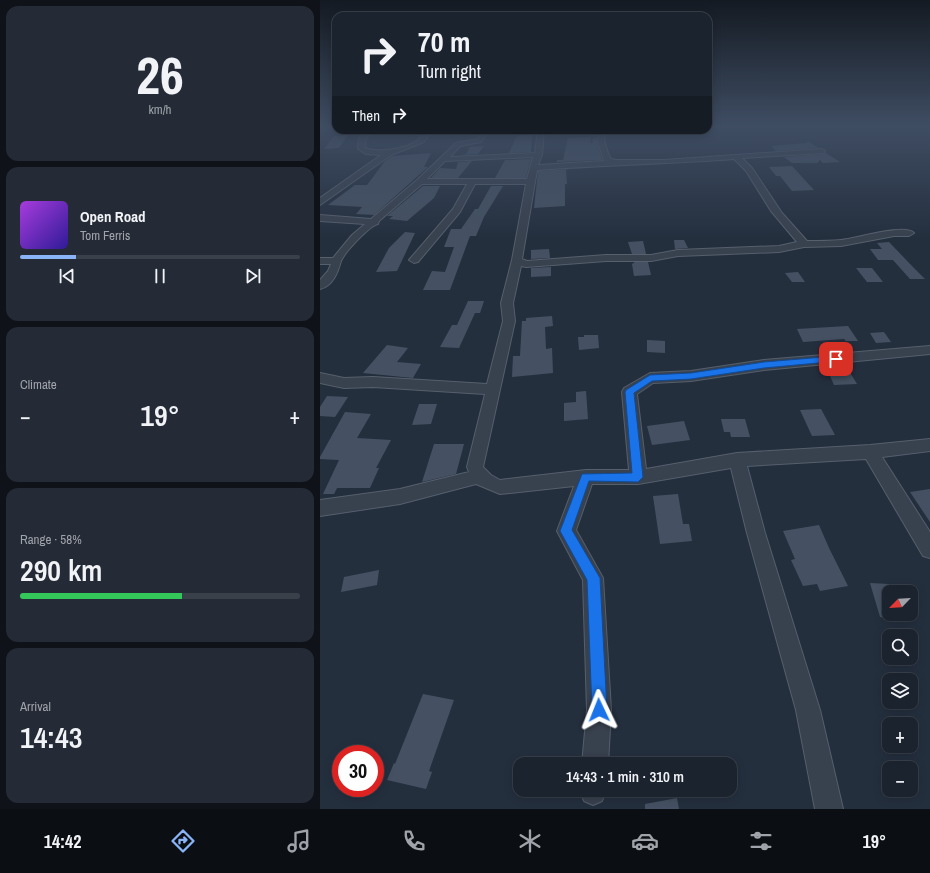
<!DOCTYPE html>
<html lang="en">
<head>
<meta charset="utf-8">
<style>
	body { margin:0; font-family:"Archivo Narrow",sans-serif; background:#242b36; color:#f1f3f6; height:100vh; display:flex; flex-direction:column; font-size:15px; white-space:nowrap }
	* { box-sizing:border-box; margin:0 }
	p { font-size:13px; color:#a0a4aa }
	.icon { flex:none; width:22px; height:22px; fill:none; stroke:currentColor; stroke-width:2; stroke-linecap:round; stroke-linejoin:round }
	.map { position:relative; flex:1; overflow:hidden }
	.side { display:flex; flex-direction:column; gap:6px; padding:6px; background:#0f1319; width:320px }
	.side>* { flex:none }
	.hud { position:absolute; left:12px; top:12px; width:380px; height:122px; border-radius:12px; box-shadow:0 2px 10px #0003,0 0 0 1px #39404a; background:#1b232e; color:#f1f3f6; overflow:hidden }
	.needle { width:26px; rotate:245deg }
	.fabs { position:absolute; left:562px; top:585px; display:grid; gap:8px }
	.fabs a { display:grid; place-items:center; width:36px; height:36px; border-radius:8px; background:#1b232e; box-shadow:0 2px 10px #0003,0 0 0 1px #39404a; font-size:20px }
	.speed { position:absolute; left:12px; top:745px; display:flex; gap:8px; font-size:20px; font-weight:700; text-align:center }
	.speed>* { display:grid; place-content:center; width:52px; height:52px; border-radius:50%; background:#1b232e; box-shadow:0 2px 10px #0003,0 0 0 1px #39404a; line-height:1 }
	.speed .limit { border:6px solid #d22; background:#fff; color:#111 }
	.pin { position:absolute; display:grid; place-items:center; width:34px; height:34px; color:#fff; margin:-17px; border-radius:8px; box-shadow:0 2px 6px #0006 }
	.me { position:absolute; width:44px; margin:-22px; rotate:358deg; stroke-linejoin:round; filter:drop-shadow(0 0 3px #0008) }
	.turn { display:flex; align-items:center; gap:14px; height:84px; padding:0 20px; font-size:18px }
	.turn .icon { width:52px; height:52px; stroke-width:2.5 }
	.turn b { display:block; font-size:28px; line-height:34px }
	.then { display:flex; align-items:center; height:38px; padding:0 20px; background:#0003; gap:8px; font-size:15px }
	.big { font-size:30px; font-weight:600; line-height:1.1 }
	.side .card { flex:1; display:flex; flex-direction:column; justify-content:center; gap:6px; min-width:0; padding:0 14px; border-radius:12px; background:#242b36 }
	.side .dial { align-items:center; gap:0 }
	.dial b { font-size:52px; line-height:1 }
	.song { display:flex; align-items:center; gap:12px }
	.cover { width:48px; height:48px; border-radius:6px; background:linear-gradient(135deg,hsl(280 70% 55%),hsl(250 70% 35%)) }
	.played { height:4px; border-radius:2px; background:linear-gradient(90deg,#8ab4f8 20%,#39404a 20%) }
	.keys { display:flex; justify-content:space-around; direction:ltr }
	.heat { display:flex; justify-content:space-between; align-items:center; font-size:22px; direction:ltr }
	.charge { height:6px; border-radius:3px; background:linear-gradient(90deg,#34c759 58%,#39404a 0) }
	.trip { position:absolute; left:193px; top:757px; width:224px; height:40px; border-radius:12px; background:#1b232e; box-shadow:0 2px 10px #0003,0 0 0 1px #39404a; font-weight:600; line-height:40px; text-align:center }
	.dock { display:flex; height:64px; justify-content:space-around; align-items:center; background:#0b0e12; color:#a0a4aa }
	.dock .icon { width:28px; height:28px }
	.dock .active { color:#8ab4f8 }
	.dock b { font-size:18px; color:#f1f3f6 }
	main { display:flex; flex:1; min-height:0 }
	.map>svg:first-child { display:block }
	.building { fill:#455162 }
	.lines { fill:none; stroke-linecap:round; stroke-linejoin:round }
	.street-casing { stroke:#565f6c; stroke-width:2 }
	.street { fill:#38414e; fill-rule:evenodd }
	.route { fill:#1a73e8; stroke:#114b97 }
</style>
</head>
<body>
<main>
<section class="side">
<div class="card dial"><b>26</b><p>km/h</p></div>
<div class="card">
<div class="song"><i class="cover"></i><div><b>Open Road</b><p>Tom Ferris</p></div></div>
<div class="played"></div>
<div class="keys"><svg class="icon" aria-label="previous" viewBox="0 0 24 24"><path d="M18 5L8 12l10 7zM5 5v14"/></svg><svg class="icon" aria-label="pause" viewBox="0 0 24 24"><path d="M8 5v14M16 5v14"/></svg><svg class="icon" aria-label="next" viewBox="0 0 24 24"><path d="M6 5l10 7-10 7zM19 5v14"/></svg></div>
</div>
<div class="card"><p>Climate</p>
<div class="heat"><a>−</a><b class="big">19°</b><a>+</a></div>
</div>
<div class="card"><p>Range · 58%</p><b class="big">290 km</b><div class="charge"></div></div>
<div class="card"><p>Arrival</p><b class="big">14:43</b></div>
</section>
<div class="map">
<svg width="610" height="809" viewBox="0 0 610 809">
	<rect width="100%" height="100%" fill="#242f3e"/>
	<g class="building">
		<polygon points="206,133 212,135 211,152 189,153 196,137"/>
		<polygon points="28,135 19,148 4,149 14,136"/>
		<polygon points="271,137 270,143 273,143 272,139 277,137 277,142 282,160 237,162 237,160 243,160 248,138"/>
		<polygon points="488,141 498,148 456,151 451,146 486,143"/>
		<polygon points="164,146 158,154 141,155 146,154 150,147"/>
		<polygon points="111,153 104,167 108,167 54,215 36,214 42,207 8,205 35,185 47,185 65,161 72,156"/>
		<polygon points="506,153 520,162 503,163 500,160 497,163 472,163 464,157 504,154"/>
		<polygon points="211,159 206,178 175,178 185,160"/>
		<polygon points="152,161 138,178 111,178 120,168 136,169 138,162"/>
		<polygon points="472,166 494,190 472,191 460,176 456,176 449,167"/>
		<polygon points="249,169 246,170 247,184 245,184 245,206 214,208 218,171"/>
		<polygon points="103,186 120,186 114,198 87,221 69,219 73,216 67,216"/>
		<polygon points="171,186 183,186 164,217 156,236 150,236 130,290 103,290 112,271 125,272 134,247 124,247 131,229 141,229 155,209 158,209"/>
		<polygon points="85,232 95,233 77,271 56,272 69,248"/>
		<polygon points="354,240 364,240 368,248 355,249"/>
		<polygon points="323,241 326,254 312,254 308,242"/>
		<polygon points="569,242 592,266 605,279 590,279 573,260 558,260 550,249 562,249 557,243"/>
		<polygon points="229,249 230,258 211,259 211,250"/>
		<polygon points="315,262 328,262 331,275 314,276 312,264"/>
		<polygon points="231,267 231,276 211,277 211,268"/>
		<polygon points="536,268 552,268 563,282 547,282"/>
		<polygon points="478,272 485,282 472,282 465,273"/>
		<polygon points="148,301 164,301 160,313 155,313 139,348 120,347 132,325 137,325"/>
		<polygon points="232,316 233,326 225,327 226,349 232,348 233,373 192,377 193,356 200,356 202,321 206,321 206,318"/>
		<polygon points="528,326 538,341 526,341 524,339 483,342 477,329"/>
		<polygon points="564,332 571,342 556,343 550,333"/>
		<polygon points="264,335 278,335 279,348 259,350 258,337 264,337"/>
		<polygon points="327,340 345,341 345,353 327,352"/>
		<polygon points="67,345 88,348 77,362 101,364 93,378 43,373"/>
		<polygon points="526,366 537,384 514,385 506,367"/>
		<polygon points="266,391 268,419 244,421 244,403 256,402 256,392"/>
		<polygon points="7,396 28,397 15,417 0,416 0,407"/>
		<polygon points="99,404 117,404 111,424 92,425"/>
		<polygon points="501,409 515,435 492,436 480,410"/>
		<polygon points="25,412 51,414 37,438 71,440 56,468 59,468 50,488 17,488 14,494 3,494 19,460 0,459 0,457"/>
		<polygon points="401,419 425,419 430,437 411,437 410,432 404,432"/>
		<polygon points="364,421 370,440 332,445 327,426"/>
		<polygon points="114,444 144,444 136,474 102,482"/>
		<polygon points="610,489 610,522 590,492"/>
		<polygon points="358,494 363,524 369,524 372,541 340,544 333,496"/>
		<polygon points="499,525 509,548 528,586 500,591 497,584 483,586 471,560 475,559 463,531"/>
		<polygon points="59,570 57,585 21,592 24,577"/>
		<polygon points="550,583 569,584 569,618 560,617"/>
		<polygon points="103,694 134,700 109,771 112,772 106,789 67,780 74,763 75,764"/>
		<polygon points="357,798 359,809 325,809 325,804"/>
	</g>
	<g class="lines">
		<g class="street-casing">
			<g id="street">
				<path d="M47 130H54L46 138 45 148C58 153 87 149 98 140 101 138 103 133 106 130H112L104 142 71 155 0 205V198L61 155 46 154 38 149 39 138Z"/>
				<path d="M164 130H170L161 142 140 146 130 157 215 153 218 130H224L222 155 218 165 284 161 278 142 279 130H285C283 141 286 150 291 159L296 160H344L501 149 505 151 504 153 422 158 432 168 462 213 487 241C498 241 510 241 521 240 535 239 585 223 594 233L589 236H574L521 246 484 247 459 252 358 256 331 261H286L206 267 201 266 193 303 195 321 163 467 171 475 180 480 266 470H309L302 392 304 388 330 373 371 371 444 360 610 346V354L444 370 371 381 333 383 317 394 326 469 417 453 550 445 610 439V451L562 457 610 532V558L603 556 546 459 427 466 445 533 500 710 523 809H495L476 710 427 533 411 468 318 484H272L256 530 283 578 291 710 288 764H262L267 710 263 580 237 531 254 486 180 494 156 484 80 504 0 516V500L80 489 149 472 147 467 165 394 53 387 24 388 0 383V373L24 378 53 377 167 384 183 321 181 303 192 260 206 184H155L140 212 98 262 94 263 89 260 133 209 147 184H102L59 221 58 224C49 226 25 252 21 261 18 272 13 286 0 289V280L8 271 11 264H0V258H13L32 235 45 224 0 221V215L51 219 97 180 136 143 157 139ZM213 157 207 179H107L125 161ZM414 159 426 171 451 211 477 242 459 246 358 250 331 255H286L207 261 202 259 217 170C282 165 348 164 414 159Z"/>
				<polygon points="260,790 286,790 282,801 273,805 264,801"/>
			</g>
		</g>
		<use href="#street" class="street"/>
	</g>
	<linearGradient id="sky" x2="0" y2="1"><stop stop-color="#141a22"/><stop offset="0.53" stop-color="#3f4d63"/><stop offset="1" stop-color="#3f4d63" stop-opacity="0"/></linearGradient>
	<rect width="610" height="238" fill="url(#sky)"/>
	<polygon class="route" points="516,356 519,357 519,361 444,368 371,379 332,381 314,393 323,477 318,482 269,481 252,530 280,578 287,710 285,716 279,718 274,716 272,710 267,580 240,531 262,474 312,473 305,392 306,390 330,375 371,373 444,362"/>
</svg>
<div class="fabs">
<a><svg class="needle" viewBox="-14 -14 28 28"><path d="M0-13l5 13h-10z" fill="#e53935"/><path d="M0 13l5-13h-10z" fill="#a0a4aa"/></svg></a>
<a><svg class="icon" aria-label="search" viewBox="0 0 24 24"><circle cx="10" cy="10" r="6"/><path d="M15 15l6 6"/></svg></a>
<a><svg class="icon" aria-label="layers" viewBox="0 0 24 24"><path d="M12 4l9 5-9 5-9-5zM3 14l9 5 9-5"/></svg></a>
<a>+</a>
<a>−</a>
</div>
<div class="speed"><div class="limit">30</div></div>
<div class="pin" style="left:516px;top:359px;background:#d93025"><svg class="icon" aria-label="arrive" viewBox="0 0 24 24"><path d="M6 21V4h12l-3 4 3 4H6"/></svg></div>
<svg class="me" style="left:279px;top:710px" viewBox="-20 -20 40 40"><path d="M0-17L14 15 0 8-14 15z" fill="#1a73e8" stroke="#fff" stroke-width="4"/></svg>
<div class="trip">14:43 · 1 min · 310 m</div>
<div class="hud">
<div class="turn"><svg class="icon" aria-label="right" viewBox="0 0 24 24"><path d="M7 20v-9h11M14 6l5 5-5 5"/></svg><div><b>70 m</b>Turn right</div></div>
<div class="then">Then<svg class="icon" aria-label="right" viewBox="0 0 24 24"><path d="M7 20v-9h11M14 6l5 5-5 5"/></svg></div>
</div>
</div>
</main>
<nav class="dock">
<b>14:42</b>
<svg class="icon active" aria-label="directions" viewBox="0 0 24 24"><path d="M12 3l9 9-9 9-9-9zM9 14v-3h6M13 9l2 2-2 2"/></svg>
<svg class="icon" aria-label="music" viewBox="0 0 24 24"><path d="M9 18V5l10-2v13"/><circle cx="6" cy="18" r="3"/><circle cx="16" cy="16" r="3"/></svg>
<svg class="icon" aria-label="phone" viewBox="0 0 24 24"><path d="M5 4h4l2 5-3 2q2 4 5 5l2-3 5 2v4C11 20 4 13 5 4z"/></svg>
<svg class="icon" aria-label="climate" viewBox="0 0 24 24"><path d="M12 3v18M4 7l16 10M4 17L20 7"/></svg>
<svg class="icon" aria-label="car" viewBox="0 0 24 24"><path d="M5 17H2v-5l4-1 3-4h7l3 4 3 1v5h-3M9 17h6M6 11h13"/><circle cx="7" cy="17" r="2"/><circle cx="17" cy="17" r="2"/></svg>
<svg class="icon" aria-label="filters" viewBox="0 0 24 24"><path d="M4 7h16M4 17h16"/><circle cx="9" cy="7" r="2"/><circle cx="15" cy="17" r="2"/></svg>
<b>19°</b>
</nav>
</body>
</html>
